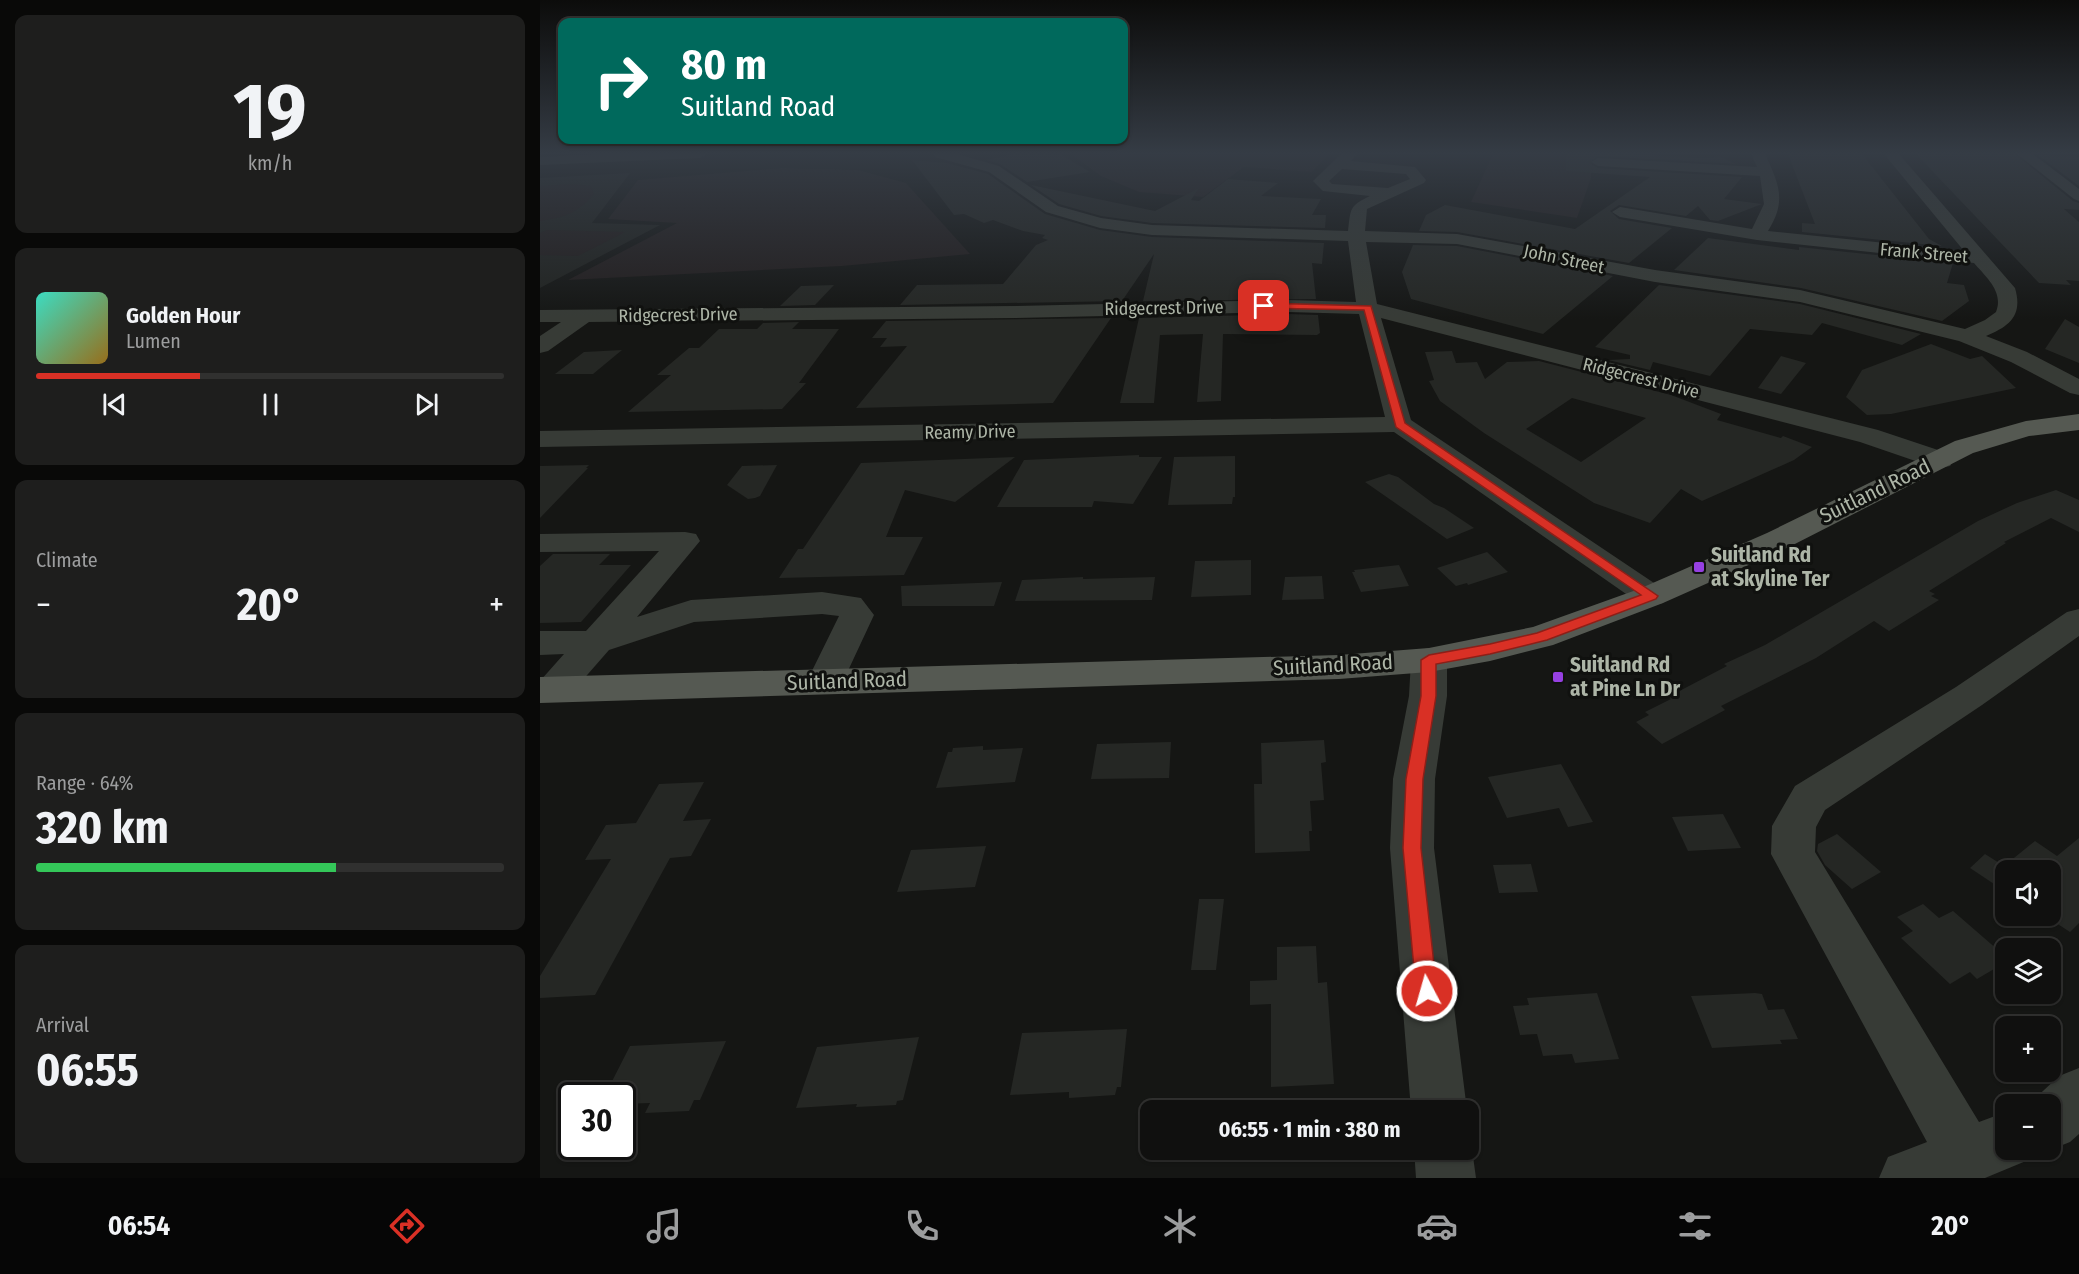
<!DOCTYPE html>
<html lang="en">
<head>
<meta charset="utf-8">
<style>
	body { margin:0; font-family:"Fira Sans Condensed",sans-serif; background:#1e1e1d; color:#f1f3f6; height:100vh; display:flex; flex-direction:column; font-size:22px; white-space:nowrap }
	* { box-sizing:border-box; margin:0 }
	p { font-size:20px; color:#9c9d9e }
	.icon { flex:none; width:33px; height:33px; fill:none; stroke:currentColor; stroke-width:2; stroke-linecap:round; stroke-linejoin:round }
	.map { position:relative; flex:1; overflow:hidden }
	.drawer { display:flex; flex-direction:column; gap:15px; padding:15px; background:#090908; width:540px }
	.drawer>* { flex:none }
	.banner { position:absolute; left:18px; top:18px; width:570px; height:126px; border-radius:12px; box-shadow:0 2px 4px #0004,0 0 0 2px #30302f; background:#00695c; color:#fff; overflow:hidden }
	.fabs { position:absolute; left:1455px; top:860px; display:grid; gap:12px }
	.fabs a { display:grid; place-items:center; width:66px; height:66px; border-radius:12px; background:#10100f; box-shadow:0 2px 4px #0004,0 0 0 2px #30302f; font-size:30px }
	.speed { position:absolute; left:18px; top:1082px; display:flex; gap:12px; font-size:30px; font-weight:700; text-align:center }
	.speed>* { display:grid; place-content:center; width:78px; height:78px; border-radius:50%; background:#10100f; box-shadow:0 2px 4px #0004,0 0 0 2px #30302f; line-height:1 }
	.speed .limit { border:3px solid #111; border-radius:9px; background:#fff; color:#111 }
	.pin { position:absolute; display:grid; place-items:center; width:51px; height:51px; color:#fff; margin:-26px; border-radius:12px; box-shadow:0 3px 9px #0006 }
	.me { position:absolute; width:66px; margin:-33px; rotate:354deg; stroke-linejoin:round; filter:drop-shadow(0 0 4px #0008) }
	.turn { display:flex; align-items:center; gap:21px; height:126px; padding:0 24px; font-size:27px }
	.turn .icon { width:78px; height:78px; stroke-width:2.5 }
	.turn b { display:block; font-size:42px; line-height:51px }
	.big { font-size:45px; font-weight:700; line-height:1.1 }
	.drawer .tile { flex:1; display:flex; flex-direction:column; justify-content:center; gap:9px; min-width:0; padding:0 21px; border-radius:12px; background:#1e1e1d }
	.drawer .dial { align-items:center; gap:0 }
	.dial b { font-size:78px; line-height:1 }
	.song { display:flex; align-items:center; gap:18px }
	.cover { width:72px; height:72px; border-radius:9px; background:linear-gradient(135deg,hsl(170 70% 55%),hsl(40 70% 35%)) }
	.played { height:6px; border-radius:3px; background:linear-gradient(90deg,#d93025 35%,#30302f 35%) }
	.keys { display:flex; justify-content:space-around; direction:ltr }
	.heat { display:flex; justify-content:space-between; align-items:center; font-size:33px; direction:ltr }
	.charge { height:9px; border-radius:4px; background:linear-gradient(90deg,#34c759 64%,#30302f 0) }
	.trip { position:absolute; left:600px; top:1100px; width:339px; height:60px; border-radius:12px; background:#10100f; box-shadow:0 2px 4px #0004,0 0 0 2px #30302f; font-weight:700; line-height:60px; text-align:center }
	.dock { display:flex; height:96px; justify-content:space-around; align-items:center; background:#060606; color:#9c9d9e }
	.dock .icon { width:42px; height:42px }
	.dock .current { color:#d93025 }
	.dock b { font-size:27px; color:#f1f3f6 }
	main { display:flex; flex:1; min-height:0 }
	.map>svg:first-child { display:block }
	.built { fill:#212320 }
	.green { fill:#231e1e }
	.building { fill:#252724; fill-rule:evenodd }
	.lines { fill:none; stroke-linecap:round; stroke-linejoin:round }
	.minor { fill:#373b36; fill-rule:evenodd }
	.major { fill:#555952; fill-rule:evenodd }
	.route { fill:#d93025; stroke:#8d1f18; stroke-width:1.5 }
	.poi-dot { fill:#9640e2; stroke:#10110f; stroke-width:2 }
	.labels { text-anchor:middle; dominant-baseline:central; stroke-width:6; stroke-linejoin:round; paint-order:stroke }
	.far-street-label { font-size:18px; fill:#adb5a7; stroke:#10110f }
	.street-label { font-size:21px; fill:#adb5a7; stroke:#10110f }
	.poi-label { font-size:21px; font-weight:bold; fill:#adb5a7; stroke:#10110f; text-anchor:start }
</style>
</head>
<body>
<main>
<section class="drawer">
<div class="tile dial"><b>19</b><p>km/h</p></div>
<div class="tile">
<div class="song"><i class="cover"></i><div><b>Golden Hour</b><p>Lumen</p></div></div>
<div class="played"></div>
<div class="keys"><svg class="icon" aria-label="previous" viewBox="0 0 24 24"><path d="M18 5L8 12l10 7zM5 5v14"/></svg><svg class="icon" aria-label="pause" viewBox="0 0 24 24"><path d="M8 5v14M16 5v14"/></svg><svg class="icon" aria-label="next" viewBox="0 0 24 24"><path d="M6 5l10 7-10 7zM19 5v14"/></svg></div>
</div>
<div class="tile"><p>Climate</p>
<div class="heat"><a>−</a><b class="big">20°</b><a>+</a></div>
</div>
<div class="tile"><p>Range · 64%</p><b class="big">320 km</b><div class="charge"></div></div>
<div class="tile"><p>Arrival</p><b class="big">06:55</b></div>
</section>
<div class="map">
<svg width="1539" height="1178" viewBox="0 0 1539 1178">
	<rect width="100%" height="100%" fill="#151614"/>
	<polygon class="built" points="90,173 52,223 120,225 0,288 0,178"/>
	<g class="green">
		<polygon points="531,154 789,154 772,172 704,167 663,197 599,192 561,176"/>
		<polygon points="953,154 1052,154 1051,178 1037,218 931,202"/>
		<polygon points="242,168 318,170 366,183 430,254 302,266 28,280 137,223 68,219 98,180"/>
		<path d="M32 184 51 186 54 194C37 214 25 217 0 221V186Z"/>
		<polygon points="7,230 85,232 38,256 0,255 0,233"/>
	</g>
	<g class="building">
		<polygon points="473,154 520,154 550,172 487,182 460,164 446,160"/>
		<polygon points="1026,154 1094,154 1158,158 1181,157 1196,164 1058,156 1049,163 1058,168 1202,177 1184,199 1222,204 1178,221 1170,220 1158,206 1146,216 1079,205 1070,211 1079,219 1132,228 1089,263 917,232 879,231 886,215 905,205 1035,229 1110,177 1026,171"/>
		<polygon points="1248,154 1322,154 1389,239 1402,246 1262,232 1262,223 1275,224"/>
		<polygon points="1376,154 1475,154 1533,201 1539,203 1539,210 1524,209 1539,222 1539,281 1526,280 1531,285 1499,283"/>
		<polygon points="1498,155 1539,157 1539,186"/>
		<polygon points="372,160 407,163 448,174 505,214 560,230 612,237 784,243 782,264 772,263 776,299 603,301 614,254 582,301 360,305 377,285 463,284 496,245 508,240 502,238 505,235 483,231 453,220 444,223 424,214 414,215"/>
		<polygon points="688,179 738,183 721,196 781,199 772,215 786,215 785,228 612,223 561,216 519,204 491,185 615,211 659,188 651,200 659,201"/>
		<polygon points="1168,238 1259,250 1259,247 1413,263 1407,283 1424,285 1429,301 1402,321 1261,288 1134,270"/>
		<polygon points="873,245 917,246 1073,276 1003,334 871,299 862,272"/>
		<polygon points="294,285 275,305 240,306 261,286"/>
		<polygon points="1119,285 1260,304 1381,334 1362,345 1282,323 1272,335 1210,329 1170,376 1113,362 1110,370 1068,360 1090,359 1090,355 1055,347"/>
		<polygon points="748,314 778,315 780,333 777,335 683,334 681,401 657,402 663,334 620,335 614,403 580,403 599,318"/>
		<polygon points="571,318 513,403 316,408 367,346 340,347 347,338 332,338 346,321"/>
		<polygon points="1525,319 1539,327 1539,363 1505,349"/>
		<polygon points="259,322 252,329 299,329 259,383 266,383 242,409 88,412 131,375 117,375 149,348 159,348 179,329 217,329 223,323"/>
		<polygon points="1391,344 1430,359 1442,356 1476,388 1351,414 1327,415 1306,397 1322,370"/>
		<polygon points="82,350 53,374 15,374 44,352"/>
		<path d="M912 351 916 363 937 362 945 379 967 362 999 361 1131 395 1181 414 1177 420 1241 438 1243 436 1272 447 1254 460 1162 501 1141 489 1110 523 1054 503 944 433 900 401 889 381 894 380 885 352ZM1032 398 1106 418 1041 462 986 429Z"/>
		<polygon points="1241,356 1266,363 1241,394 1218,388"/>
		<polygon points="599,455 599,457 622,457 593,504 554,501 552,507 457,507 484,460"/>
		<polygon points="695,456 695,497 693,497 692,504 628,505 634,457"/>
		<polygon points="475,457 415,502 365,490 346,537 383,537 364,575 239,578 258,549 263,549 321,463"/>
		<polygon points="49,465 46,468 48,468 0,518 0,466"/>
		<polygon points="237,465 220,496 215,498 208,499 187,485 202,466"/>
		<polygon points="849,474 858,477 894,504 904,508 934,528 907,539 825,482"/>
		<polygon points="1516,490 1539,500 1539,532 1511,518 1464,542 1466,543 1389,591 1395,594 1391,596 1399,600 1349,631 1334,621 1276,658 1181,706 1185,710 1122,744 1096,722 1109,715 1105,712 1131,699 1128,697 1187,666 1184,664 1225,645 1438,521 1477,503"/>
		<polygon points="947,552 968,572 928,585 927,583 916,586 897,568"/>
		<polygon points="13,554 70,554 59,565 91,565 41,622 0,623 0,566"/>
		<polygon points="711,560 711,595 651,597 655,561"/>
		<polygon points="859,565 869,586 821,592 812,572 815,572 814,570"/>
		<polygon points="782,576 784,599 742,600 745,577"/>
		<polygon points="543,577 543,579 615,577 612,600 475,601 482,580"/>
		<polygon points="462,582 454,606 362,606 361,586"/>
		<polygon points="784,740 786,762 781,763 784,800 770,801 772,831 769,831 770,851 715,853 714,784 722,784 721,743"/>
		<polygon points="631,742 629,778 551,779 557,744"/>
		<polygon points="443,746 443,750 483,748 475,782 396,788 408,752 412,752 413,748"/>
		<polygon points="1021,764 1053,822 1028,827 1019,808 967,818 948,777"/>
		<polygon points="164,782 143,821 171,819 151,856 130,858 55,995 0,998 0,976 71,859 45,860 66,825 96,823 119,784"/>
		<polygon points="1183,814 1201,848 1148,851 1132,817"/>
		<polygon points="1297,834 1341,872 1312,889 1285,865 1277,851 1278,844"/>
		<polygon points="1539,838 1539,923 1530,932 1510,919 1510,870 1466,870 1466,892 1430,868 1445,854 1464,866 1495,841 1517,856"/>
		<polygon points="446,846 435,887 357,892 371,850"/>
		<polygon points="991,864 998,892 959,893 953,865"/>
		<polygon points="659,899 684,899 676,970 651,970"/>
		<polygon points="1383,904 1399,918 1413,911 1466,957 1466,962 1437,979 1430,972 1410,984 1361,938 1373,931 1357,917"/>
		<polygon points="776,946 778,983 787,982 794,1084 731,1087 731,1004 710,1005 710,981 737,980 737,947"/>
		<polygon points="1057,993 1079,1059 1035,1063 1032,1054 1003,1056 997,1034 980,1035 973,1006 989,1005 987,998"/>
		<polygon points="1215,993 1222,994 1228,1010 1244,1009 1258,1039 1240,1040 1242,1044 1172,1048 1151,996"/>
		<polygon points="587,1029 581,1087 577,1087 575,1095 529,1098 529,1092 470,1095 482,1033"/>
		<polygon points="379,1037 363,1100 357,1101 356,1105 316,1107 317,1104 256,1108 277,1047"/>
		<polygon points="186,1041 160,1100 154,1100 149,1111 105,1113 110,1103 82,1104 82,1095 65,1095 90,1046"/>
	</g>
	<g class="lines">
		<g class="minor">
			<polygon points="58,154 167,154 160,158 0,165 0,157"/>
			<path d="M393 154H417L459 166 518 206 561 218 612 225 808 231C811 208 809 206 830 196L783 191 773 181 801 154H817L811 161 875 167 886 180 884 183 827 209 825 231 917 234 1115 270 1260 290 1425 329 1445 320 1456 312C1464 292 1446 277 1434 263L1217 240 1080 217 1072 212 1080 207 1212 229 1224 204 1220 176 1058 166 1051 162 1058 158 1217 167 1211 154H1225C1239 184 1247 201 1228 231L1424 251 1344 154H1359L1475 288C1483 315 1470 326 1446 336L1487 352 1539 379V395L1530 393 1471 362 1419 341 1260 302 1115 282 917 244 826 242 837 304 1338 430 1410 454 1414 460 1410 466 1400 468 1390 466 1320 442 841 318 871 420 1123 589 1128 596 1123 603 1111 606 1099 603 854 432 0 447V431L845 417 819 314 748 312 476 318 49 322 8 351 0 353V336L21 322H0V310L476 306 748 300 816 302 808 241 612 235 560 228 506 212 449 172 395 157ZM802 169 866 174 870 179 848 188 792 184 789 181Z"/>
			<polygon points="1477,154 1493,154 1539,189 1539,201 1534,199"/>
			<polygon points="145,532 156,534 160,541 97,617 151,600 282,592 321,598 334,615 299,690 286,694 273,690 267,681 299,616 282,614 154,622 69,650 27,698 14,702 1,698 0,681 24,654 0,655 0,631 46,631 119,551 0,552 0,534"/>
			<polygon points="1539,609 1539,636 1442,705 1285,810 1276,827 1275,852 1439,1122 1466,1112 1466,1149 1491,1149 1486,1161 1445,1178 1339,1178 1348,1157 1387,1142 1231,854 1232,826 1255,786 1416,687 1527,612"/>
			<polygon points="889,648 902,651 907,660 907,696 895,779 894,848 927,1110 871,1110 850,848 853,779 869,696 871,660 876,651"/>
			<polygon points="1539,1068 1539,1134 1530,1142 1510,1150 1507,1149 1510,1149 1510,1104 1489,1104 1519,1076"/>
			<polygon points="928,1141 932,1149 936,1178 876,1178 874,1149 928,1149"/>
		</g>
		<polygon class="major" points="1539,414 1539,430 1489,436 1433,453 1249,547 1123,603 1013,645 950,661 889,672 799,679 0,703 0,677 799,655 889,648 993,627 1099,589 1227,533 1415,441 1486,421"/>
	</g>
	<linearGradient id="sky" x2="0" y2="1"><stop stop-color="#0c0c0b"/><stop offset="0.48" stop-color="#353c45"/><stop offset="1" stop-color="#353c45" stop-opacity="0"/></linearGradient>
	<rect width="1539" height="319" fill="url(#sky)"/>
	<polygon class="route" points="724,303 831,306 865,423 1118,596 1116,599 1007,640 950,654 896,664 896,696 883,779 881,848 897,991 894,998 887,1001 879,998 876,991 863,848 866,779 881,696 881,660 889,655 950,644 997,633 1101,595 856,427 824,310 722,308 722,304"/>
	<g class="poi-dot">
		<rect x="1153" y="561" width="12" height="12" rx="3"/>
		<rect x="1012" y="671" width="12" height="12" rx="3"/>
	</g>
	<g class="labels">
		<g class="far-street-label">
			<text transform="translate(1384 253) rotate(5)">Frank Street</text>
			<text transform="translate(1024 259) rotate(12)">John Street</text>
			<text transform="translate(624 308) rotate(-1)">Ridgecrest Drive</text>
			<text transform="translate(138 315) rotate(-1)">Ridgecrest Drive</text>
			<text transform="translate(1101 378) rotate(14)">Ridgecrest Drive</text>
			<text transform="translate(430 432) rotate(-1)">Reamy Drive</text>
		</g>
		<g class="street-label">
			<text transform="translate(1335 491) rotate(-26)">Suitland Road</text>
			<text transform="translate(793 665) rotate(-3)">Suitland Road</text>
			<text transform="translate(307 681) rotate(-2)">Suitland Road</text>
		</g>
		<g class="poi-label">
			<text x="1171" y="555">Suitland Rd<tspan x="1171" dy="24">at Skyline Ter</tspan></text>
			<text x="1030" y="665">Suitland Rd<tspan x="1030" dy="24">at Pine Ln Dr</tspan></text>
		</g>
	</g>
</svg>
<div class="fabs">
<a><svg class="icon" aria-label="sound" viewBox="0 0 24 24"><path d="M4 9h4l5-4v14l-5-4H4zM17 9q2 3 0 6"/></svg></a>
<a><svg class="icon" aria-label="layers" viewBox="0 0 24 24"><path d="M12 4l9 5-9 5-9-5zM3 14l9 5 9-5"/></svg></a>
<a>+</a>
<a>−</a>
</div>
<div class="speed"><div class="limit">30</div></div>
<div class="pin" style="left:724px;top:306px;background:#d93025"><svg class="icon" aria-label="arrive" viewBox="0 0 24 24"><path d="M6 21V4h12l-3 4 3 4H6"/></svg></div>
<svg class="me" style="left:887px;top:991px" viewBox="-20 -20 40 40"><circle r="17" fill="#d93025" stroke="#fff" stroke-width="3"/><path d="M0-11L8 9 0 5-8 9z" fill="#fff"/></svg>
<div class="trip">06:55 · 1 min · 380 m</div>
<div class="banner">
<div class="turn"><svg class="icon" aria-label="right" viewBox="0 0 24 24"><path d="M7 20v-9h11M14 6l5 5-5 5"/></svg><div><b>80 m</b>Suitland Road</div></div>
</div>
</div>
</main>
<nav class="dock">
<b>06:54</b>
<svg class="icon current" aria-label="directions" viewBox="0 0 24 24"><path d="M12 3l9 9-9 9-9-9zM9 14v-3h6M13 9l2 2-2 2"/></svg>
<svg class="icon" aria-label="music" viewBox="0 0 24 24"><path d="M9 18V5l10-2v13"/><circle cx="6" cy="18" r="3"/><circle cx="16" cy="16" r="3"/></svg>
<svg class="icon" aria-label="phone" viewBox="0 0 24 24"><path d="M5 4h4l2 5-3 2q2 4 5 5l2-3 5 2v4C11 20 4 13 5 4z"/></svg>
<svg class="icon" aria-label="climate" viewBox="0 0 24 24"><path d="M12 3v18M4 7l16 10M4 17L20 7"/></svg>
<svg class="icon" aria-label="car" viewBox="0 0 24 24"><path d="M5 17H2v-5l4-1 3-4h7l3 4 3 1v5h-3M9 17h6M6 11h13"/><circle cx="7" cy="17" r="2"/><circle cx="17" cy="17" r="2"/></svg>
<svg class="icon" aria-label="filters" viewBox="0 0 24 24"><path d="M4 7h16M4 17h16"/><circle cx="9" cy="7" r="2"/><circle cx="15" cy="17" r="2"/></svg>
<b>20°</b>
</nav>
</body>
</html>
